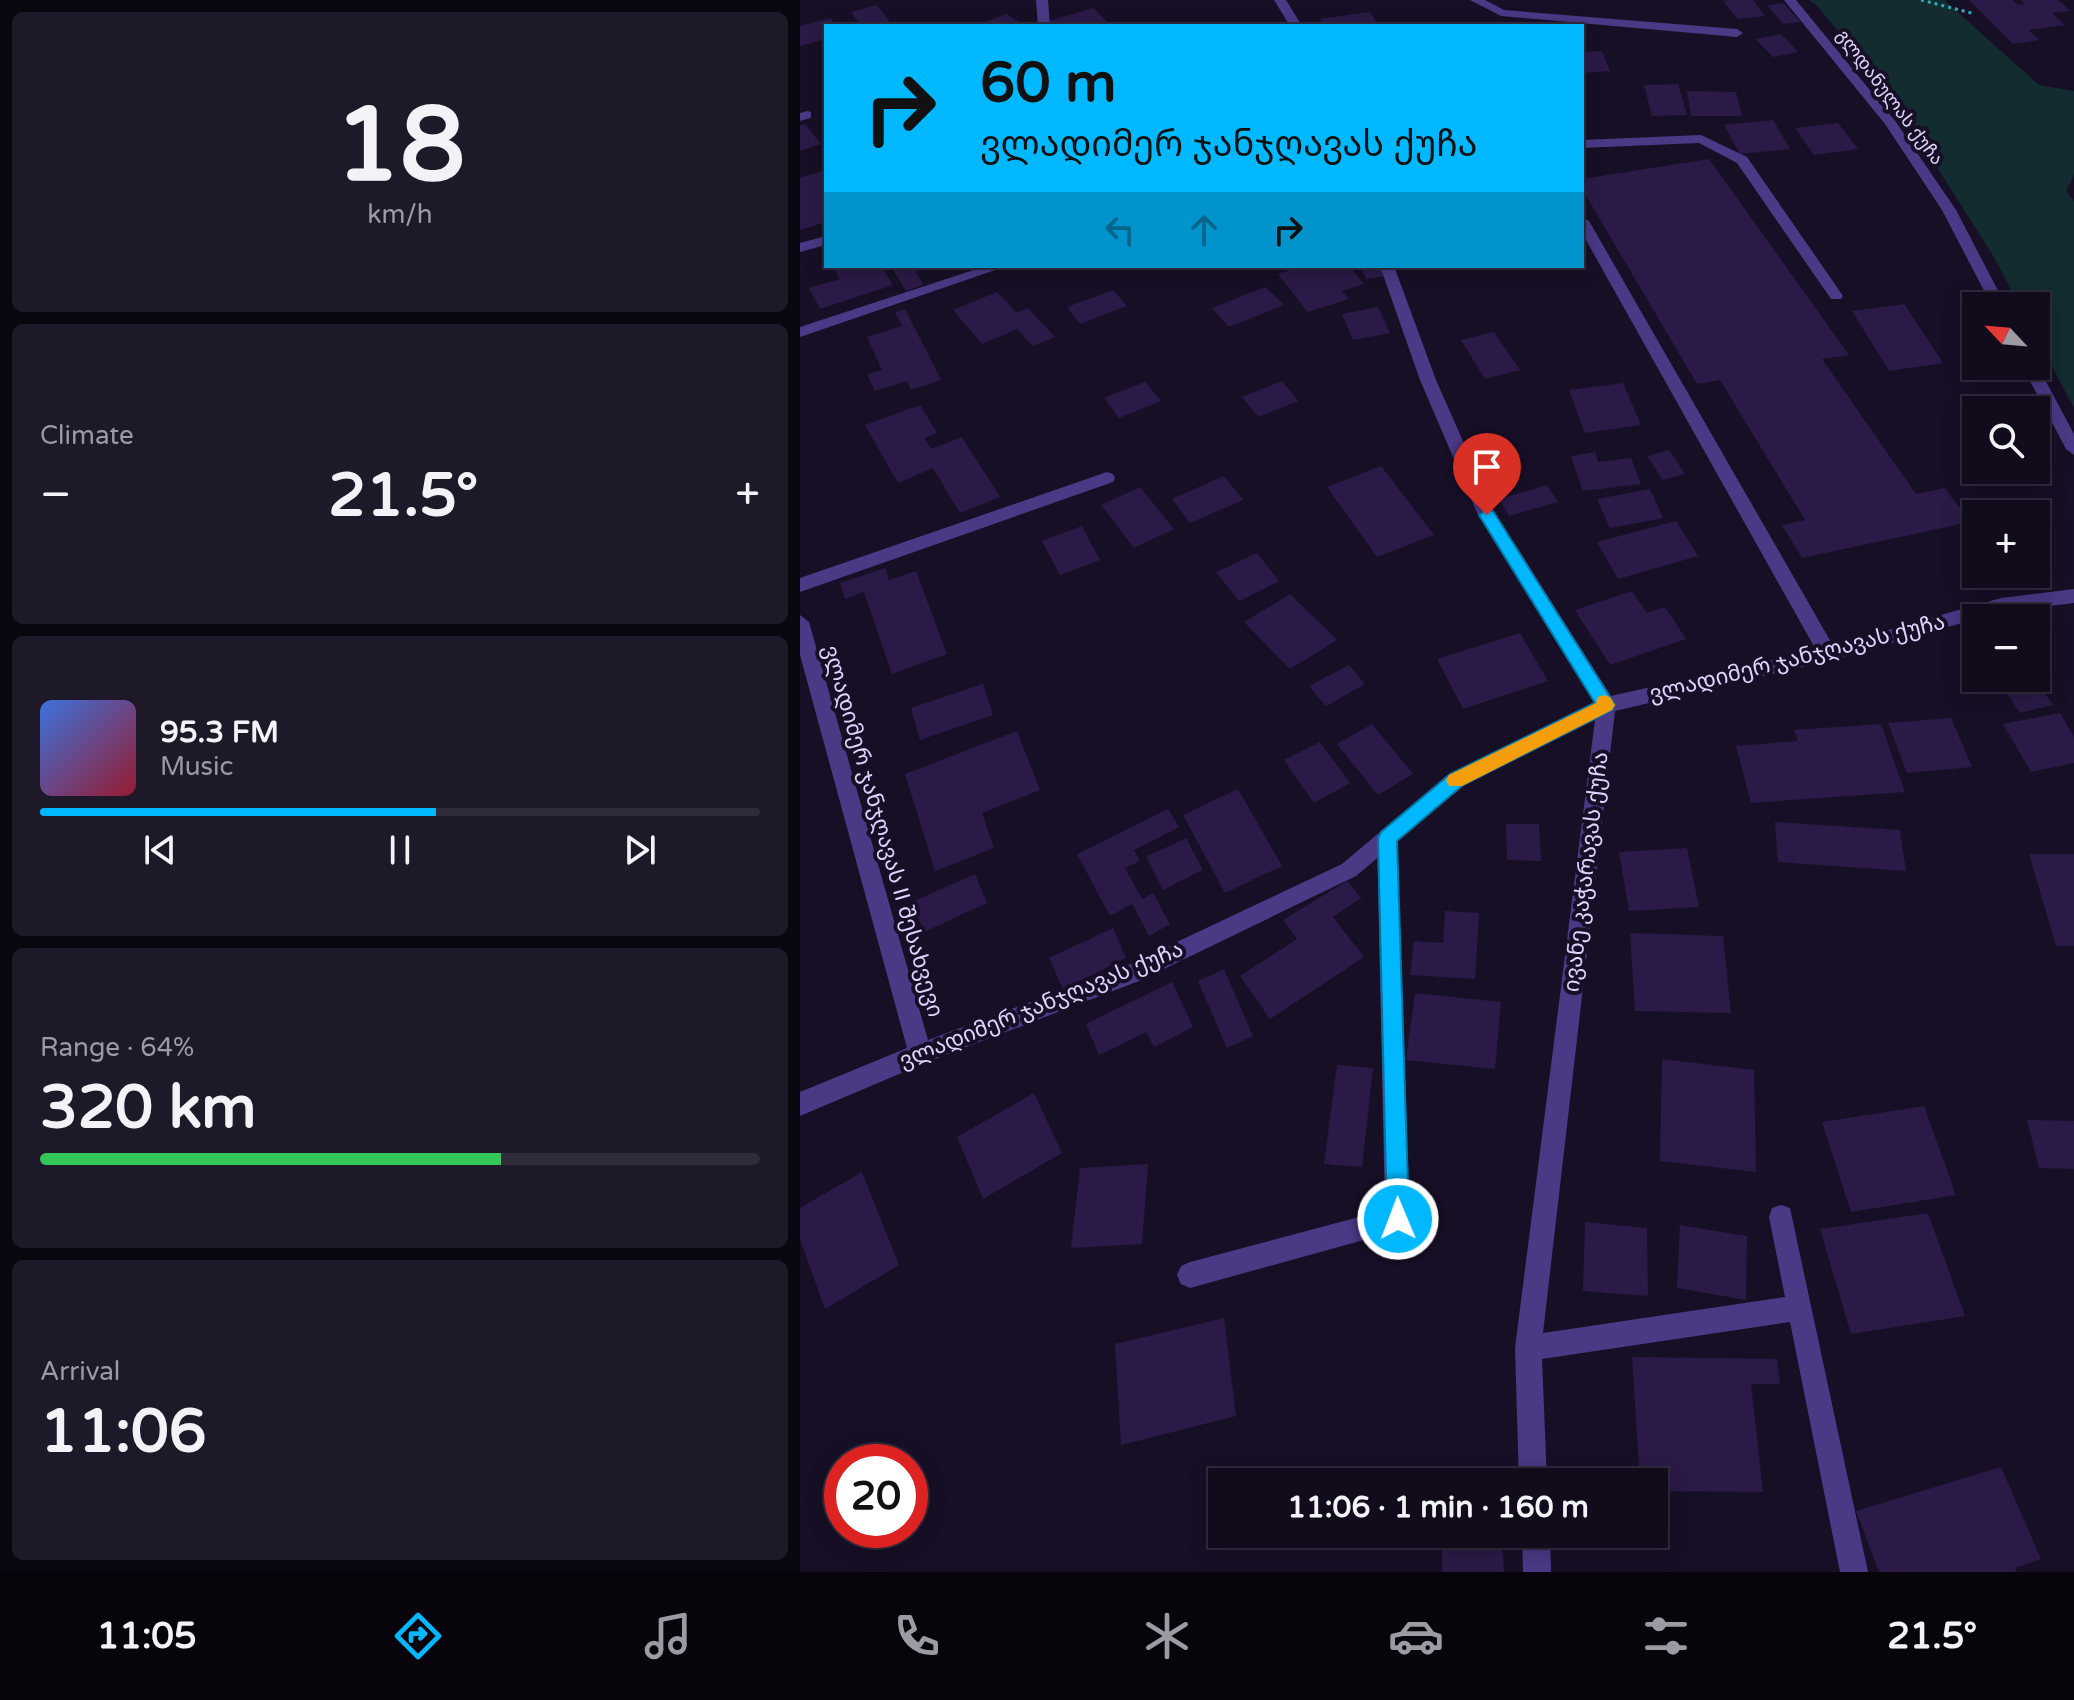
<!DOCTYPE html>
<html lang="en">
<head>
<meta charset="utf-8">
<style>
	body { margin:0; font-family:"Varela Round","Noto Sans Georgian",sans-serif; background:#1e1929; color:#f1f3f6; height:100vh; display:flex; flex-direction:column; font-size:30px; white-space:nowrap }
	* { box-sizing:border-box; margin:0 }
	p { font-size:26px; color:#9c9ba3 }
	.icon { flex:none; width:44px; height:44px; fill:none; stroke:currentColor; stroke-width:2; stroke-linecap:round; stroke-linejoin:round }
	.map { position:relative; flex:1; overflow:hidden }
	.panel { display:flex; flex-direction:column; gap:12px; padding:12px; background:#09060f; width:800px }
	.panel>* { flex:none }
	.hud { position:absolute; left:24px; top:24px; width:760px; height:244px; border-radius:0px; box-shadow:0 4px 20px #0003,0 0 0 2px #302b3b; background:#00b8ff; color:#111; overflow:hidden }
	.needle { width:52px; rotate:296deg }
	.controls { position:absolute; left:1162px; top:292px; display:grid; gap:16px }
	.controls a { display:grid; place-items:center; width:88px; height:88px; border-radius:0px; background:#110b1c; box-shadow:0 4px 20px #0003,0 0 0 2px #302b3b; font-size:40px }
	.speed { position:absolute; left:24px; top:1444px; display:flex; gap:16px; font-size:40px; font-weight:700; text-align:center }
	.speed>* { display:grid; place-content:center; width:104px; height:104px; border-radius:50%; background:#110b1c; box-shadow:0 4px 20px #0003,0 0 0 2px #302b3b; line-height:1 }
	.speed .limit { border:12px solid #d22; background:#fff; color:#111 }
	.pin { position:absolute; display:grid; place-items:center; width:68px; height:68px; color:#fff; margin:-82px -34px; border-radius:50% 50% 50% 0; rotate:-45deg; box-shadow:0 0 8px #0007 }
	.pin .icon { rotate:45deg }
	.me { position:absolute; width:88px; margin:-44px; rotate:359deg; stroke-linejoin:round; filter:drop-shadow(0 0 6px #0008) }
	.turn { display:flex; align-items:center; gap:28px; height:168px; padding:0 24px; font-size:36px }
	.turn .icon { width:104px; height:104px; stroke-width:2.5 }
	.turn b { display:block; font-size:56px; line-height:68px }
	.lanes { display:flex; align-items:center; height:76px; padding:0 24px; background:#0003; justify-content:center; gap:40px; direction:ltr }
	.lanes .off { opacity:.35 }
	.big { font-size:60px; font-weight:700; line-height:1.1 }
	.panel .card { flex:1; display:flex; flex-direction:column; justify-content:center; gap:12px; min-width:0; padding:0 28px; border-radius:12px; background:#1e1929 }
	.panel .dial { align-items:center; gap:0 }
	.dial b { font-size:104px; line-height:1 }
	.song { display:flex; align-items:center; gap:24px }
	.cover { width:96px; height:96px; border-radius:12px; background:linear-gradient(135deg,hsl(220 70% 55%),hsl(350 70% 35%)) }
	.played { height:8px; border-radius:4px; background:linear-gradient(90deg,#00b8ff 55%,#302b3b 55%) }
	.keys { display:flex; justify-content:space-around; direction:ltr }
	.heat { display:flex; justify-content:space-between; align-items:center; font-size:44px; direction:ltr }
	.charge { height:12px; border-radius:6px; background:linear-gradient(90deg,#34c759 64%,#302b3b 0) }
	.trip { position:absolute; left:408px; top:1468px; width:460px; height:80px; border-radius:0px; background:#110b1c; box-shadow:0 4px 20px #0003,0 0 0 2px #302b3b; font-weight:700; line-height:80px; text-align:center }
	.menu { display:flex; height:128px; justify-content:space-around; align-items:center; background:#07040b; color:#9c9ba3 }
	.menu .icon { width:56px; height:56px }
	.menu .on { color:#00b8ff }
	.menu b { font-size:36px; color:#f1f3f6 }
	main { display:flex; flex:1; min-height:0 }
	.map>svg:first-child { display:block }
	.green { fill:#122c30 }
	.building { fill:#2b1a47 }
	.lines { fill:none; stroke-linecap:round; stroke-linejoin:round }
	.path { stroke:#2da9b9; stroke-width:3; stroke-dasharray:3 4; stroke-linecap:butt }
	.service { fill:#4a3985; fill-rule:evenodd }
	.minor { fill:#4a3985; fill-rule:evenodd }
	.route { fill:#00b8ff; stroke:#0078a6; stroke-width:2 }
	.slow { fill:#f59e0b }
	.labels { text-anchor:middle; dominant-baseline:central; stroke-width:8; stroke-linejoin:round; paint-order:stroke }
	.far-street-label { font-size:18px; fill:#e0d4ff; stroke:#170f26 }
	.street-label { font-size:22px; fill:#e0d4ff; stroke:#170f26 }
</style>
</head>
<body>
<main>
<section class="panel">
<div class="card dial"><b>18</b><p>km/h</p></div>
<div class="card"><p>Climate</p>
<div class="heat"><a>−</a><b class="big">21.5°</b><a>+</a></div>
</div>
<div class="card">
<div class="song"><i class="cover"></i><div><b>95.3 FM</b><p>Music</p></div></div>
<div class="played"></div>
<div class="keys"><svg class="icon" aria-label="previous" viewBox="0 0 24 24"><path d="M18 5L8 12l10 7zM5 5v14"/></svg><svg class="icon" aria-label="pause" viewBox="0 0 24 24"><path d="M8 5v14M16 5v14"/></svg><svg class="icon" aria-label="next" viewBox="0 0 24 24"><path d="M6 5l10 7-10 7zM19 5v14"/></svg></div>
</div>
<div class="card"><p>Range · 64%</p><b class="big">320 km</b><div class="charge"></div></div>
<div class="card"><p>Arrival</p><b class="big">11:06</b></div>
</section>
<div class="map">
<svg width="1274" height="1572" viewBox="0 0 1274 1572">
	<rect width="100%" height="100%" fill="#170f26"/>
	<polygon class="green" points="1009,0 1144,0 1239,85 1274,91 1274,175 1266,191 1274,201 1274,408 1236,336 1236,306 1220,306 1195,259 1093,97 1018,7"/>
	<g class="building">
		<polygon points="928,0 953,0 965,16 938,19 923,1"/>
		<polygon points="1169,0 1212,0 1218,5 1225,4 1220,0 1258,0 1270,11 1252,13 1265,25 1228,30 1239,40 1213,44"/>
		<polygon points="984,3 1000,22 983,24 967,5"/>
		<polygon points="77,5 93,26 61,26 51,12"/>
		<polygon points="294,8 311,26 253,26 248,21"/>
		<polygon points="570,12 578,26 523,26 520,19"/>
		<polygon points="206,14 226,26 175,26"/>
		<polygon points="31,18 36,26 26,26 26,39 0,46 0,26"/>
		<polygon points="981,34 998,52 973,57 955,39"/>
		<polygon points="802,51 810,71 782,73 782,52"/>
		<polygon points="878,84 887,115 852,116 844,85"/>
		<polygon points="887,91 936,92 942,116 891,116"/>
		<polygon points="973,120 990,149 940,154 924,125"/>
		<polygon points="1038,123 1058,149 1014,155 995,128"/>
		<polygon points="5,124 21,144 0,151 0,126"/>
		<polygon points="909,159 1049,355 1022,359 1116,494 1145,488 1170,522 1002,558 982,525 1005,520 920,380 897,384 782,189 782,179"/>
		<polygon points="25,170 26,222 0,230 0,178"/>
		<polygon points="33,266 81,266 93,285 20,309 9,288 40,279"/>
		<polygon points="91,266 131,266 131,267 116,272 123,285 106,291"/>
		<polygon points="503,266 549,266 564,284 542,291 549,299 508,312 478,274"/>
		<polygon points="561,266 581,266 585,276 566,279"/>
		<polygon points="465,287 484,305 429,327 412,308"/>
		<polygon points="313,290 327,306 280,324 267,307"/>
		<polygon points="197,292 217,313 228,308 255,337 233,346 217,329 182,344 153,310"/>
		<polygon points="1104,304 1143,363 1089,371 1052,311"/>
		<polygon points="578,307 590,333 553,340 542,314"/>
		<polygon points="105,309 141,380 111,390 107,381 75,391 67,374 82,370 67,337 102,326 95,312"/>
		<polygon points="694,332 720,370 685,379 661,340"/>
		<polygon points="482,381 498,401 458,417 442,397"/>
		<polygon points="345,382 361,401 319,418 304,398"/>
		<polygon points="823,383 841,425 785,433 769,390"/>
		<polygon points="120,405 137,433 124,438 131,449 162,437 200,497 160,513 133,468 98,483 65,425"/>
		<polygon points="869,450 885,474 863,480 847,456"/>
		<polygon points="795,452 798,462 831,458 841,484 783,491 771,456"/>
		<polygon points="581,466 634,535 577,557 527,487"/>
		<polygon points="424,476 443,500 390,523 372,499"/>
		<polygon points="747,485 758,502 709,516 699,499"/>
		<polygon points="340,487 374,529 334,548 301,505"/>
		<polygon points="850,489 863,518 810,528 797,499"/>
		<polygon points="876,521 898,556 818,579 797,542"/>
		<polygon points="282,526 300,560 260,575 242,541"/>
		<polygon points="457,553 479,581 439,601 416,572"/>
		<polygon points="85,568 89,580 116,571 147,654 92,674 64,592 45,599 40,583"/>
		<polygon points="832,591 847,613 865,607 886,639 810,665 775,610"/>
		<polygon points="490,594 537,640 490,669 444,622"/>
		<polygon points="720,633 748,681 663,709 637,659"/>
		<polygon points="549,665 565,684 526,706 509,686"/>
		<polygon points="1197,678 1234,678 1253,705 1220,713"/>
		<polygon points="183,684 193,715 120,740 111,708"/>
		<polygon points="1260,713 1274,737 1274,763 1231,772 1203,724"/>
		<polygon points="1151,718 1172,767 1107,773 1088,723"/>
		<polygon points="572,724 613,774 578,795 537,744"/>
		<polygon points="1081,724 1105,792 951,803 936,746 998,741 994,730"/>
		<polygon points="217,731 240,790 182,813 194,848 135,871 105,774"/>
		<polygon points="520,742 550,783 514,803 484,760"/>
		<polygon points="438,789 482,866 425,893 383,815"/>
		<polygon points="368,809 379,827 334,850 340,861 325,868 342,899 353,893 370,924 349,936 332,904 310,916 277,854"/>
		<polygon points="975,822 1100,830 1106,871 978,862"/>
		<polygon points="706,824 739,824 741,861 707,860"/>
		<polygon points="386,838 403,870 363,890 346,857"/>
		<polygon points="887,848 899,907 829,911 819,852"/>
		<polygon points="1229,854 1274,854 1274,946 1256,946"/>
		<polygon points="175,874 187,903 124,932 112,902"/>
		<polygon points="547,881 561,898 533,917 564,957 470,1019 440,976 497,939 483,920"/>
		<polygon points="645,911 679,913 675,979 610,975 614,941 643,943"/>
		<polygon points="313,928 326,958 263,989 249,958"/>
		<polygon points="830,933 923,936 931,1013 835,1011"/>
		<polygon points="424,969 453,1036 427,1048 398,981"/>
		<polygon points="372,982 393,1027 354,1047 346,1032 299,1055 286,1024"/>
		<polygon points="615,993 701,1002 695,1069 606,1060"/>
		<polygon points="862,1059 954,1070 956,1172 860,1161"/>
		<polygon points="537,1065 573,1068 562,1167 524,1164"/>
		<polygon points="234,1093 262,1153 183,1199 157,1137"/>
		<polygon points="1124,1106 1156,1195 1051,1212 1022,1122"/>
		<polygon points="1227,1120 1274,1121 1274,1169 1239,1168"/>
		<polygon points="348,1164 342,1244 271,1248 280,1168"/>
		<polygon points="62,1172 99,1265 25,1309 0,1239 0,1208"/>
		<polygon points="1128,1213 1165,1316 1051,1334 1020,1229"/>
		<polygon points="785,1222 847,1228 848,1296 783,1291"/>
		<polygon points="880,1225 947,1236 946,1300 877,1288"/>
		<polygon points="424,1318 436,1416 321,1445 315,1344"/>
		<polygon points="832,1357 977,1359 980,1384 951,1384 963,1492 854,1491 854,1482 840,1482"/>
		<polygon points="1201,1467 1241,1559 1215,1568 1217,1572 1079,1572 1056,1511"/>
		<polygon points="702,1546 704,1572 642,1572 642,1548"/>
	</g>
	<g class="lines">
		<polyline class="path" points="1121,0 1175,14"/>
		<g class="service">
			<polygon points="236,0 248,0 250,26 238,26"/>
			<polygon points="7,111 11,112 11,118 0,121 0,113"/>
			<polygon points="901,135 947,157 1043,296 1041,299 1031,299 937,163 899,143 782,148 782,140"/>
			<polygon points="782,217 789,221 1035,649 1037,654 1035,659 1021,659 782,233"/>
			<polygon points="26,236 26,245 0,252 0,243"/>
			<polygon points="186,266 207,266 0,337 0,327"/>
			<polygon points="307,472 313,474 315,478 313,482 0,592 0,578"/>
			<polygon points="587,829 594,832 597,838 610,1219 607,1228 390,1288 381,1284 377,1275 381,1266 390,1262 585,1210 577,838 580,832"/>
		</g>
		<g class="minor">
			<polygon points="474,0 486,0 502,26 490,26"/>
			<polygon points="670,0 685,0 704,10 937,29 943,33 937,37 701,16"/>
			<polygon points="984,0 996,0 1096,122 1156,210 1206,306 1192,306 1142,210 1085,124"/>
			<polygon points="580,266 594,266 636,380 695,514 811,696 1028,647 1201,598 1274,589 1274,603 1201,612 1028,661 815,711 743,1333 985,1297 969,1217 972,1208 981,1205 990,1208 1068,1572 1040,1572 990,1322 742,1359 747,1482 719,1482 715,1348 795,720 663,786 556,876 339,981 125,1063 0,1116 0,1092 107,1048 0,655 0,615 9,622 128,1040 324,967 542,864 649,774 794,702 678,515 620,380"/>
			<polygon points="1236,363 1274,434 1274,455 1266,449 1222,366 1236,366"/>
			<polygon points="722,1534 750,1534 751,1572 723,1572"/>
		</g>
	</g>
	<polygon class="route" points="687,509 693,511 815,705 812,710 663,785 597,841 609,1219 606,1227 598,1230 590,1227 587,1219 578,838 581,832 650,774 795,703 679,515"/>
	<polygon class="slow" points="804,695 810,697 815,705 812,710 662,786 649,786 646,780 649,775 796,703 798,697"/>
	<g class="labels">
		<g class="far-street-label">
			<text transform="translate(1090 97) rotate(53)">გლდანულას ქუჩა</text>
		</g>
		<g class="street-label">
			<text transform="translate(997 658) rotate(-14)">ვლადიმერ ჯანჯღავას ქუჩა</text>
			<text transform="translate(83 831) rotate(74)">ვლადიმერ ჯანჯღავას II შესახვევი</text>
			<text transform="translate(786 872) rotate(-83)">ივანე კაჭარავას ქუჩა</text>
			<text transform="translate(241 1005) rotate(-22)">ვლადიმერ ჯანჯღავას ქუჩა</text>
		</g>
	</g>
</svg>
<div class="controls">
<a><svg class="needle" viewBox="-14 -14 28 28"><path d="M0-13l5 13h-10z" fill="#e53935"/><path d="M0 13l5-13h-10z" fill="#9c9ba3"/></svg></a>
<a><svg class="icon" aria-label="search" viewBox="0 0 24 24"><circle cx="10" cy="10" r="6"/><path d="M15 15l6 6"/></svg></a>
<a>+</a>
<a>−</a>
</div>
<div class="speed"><div class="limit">20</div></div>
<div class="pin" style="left:687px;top:515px;background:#d93025"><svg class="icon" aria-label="arrive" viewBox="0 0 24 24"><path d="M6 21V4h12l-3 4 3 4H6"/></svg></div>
<svg class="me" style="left:598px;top:1219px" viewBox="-20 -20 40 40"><circle r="17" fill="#00b8ff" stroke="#fff" stroke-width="3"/><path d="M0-11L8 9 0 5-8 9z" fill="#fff"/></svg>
<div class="trip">11:06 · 1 min · 160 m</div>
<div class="hud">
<div class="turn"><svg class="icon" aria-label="right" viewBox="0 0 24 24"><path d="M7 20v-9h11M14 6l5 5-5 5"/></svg><div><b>60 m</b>ვლადიმერ ჯანჯღავას ქუჩა</div></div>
<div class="lanes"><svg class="icon off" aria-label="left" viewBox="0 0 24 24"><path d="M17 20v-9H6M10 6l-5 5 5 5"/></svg><svg class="icon off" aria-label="ahead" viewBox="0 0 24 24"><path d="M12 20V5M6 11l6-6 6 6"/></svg><svg class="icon" aria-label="right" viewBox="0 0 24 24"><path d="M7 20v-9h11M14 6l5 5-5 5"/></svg></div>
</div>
</div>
</main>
<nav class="menu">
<b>11:05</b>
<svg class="icon on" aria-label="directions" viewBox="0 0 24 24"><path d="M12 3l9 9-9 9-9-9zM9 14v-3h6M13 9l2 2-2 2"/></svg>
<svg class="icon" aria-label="music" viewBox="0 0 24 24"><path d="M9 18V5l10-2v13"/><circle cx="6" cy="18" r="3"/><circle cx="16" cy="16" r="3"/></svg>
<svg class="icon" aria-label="phone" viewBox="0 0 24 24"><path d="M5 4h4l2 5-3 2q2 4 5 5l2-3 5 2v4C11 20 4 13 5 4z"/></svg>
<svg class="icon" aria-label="climate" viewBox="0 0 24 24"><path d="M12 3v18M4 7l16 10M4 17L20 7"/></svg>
<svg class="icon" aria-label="car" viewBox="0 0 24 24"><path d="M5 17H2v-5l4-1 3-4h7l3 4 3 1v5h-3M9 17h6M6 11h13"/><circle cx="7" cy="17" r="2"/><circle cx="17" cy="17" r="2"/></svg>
<svg class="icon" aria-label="filters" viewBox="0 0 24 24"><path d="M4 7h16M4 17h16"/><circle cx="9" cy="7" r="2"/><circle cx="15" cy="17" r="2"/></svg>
<b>21.5°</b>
</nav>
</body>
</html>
